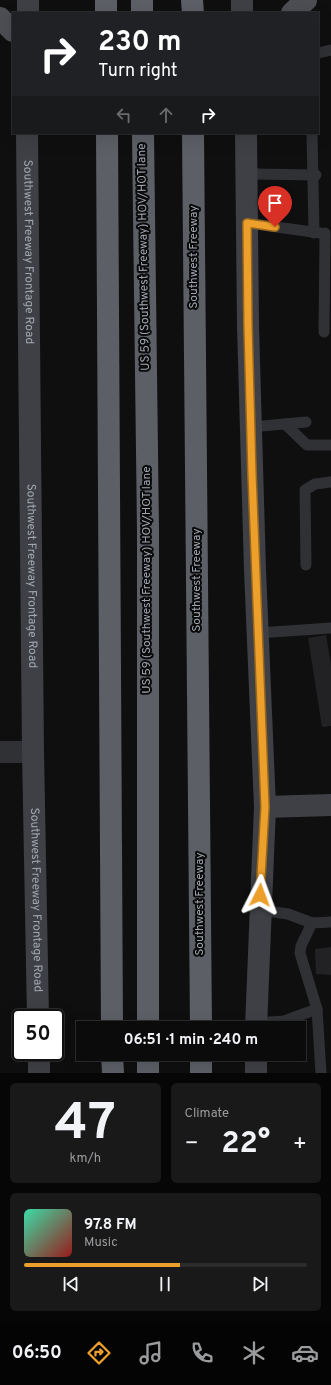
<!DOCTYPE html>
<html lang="en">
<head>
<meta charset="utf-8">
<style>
	body { margin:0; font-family:Overpass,sans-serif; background:#19191a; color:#f1f3f6; height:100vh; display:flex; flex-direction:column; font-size:15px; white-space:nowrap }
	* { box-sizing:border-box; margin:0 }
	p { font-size:13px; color:#9a9b9d }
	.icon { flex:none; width:22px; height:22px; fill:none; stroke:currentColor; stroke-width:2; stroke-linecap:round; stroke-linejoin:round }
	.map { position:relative; height:1073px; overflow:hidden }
	.sheet { display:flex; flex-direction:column; gap:10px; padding:10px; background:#060607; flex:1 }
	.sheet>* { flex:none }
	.guide { position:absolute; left:12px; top:12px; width:307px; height:122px; border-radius:0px; box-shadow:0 4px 16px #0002,0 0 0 1px #2b2b2d; background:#202124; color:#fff; overflow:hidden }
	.speed { position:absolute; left:12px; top:1009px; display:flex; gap:8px; font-size:20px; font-weight:700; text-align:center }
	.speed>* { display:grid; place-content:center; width:52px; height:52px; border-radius:50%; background:#0b0b0c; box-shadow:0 4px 16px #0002,0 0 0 1px #2b2b2d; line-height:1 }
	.speed .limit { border:2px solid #111; border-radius:6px; background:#fff; color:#111 }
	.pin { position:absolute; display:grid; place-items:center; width:34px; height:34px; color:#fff; margin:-41px -17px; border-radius:50% 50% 50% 0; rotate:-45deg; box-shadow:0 0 4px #0007 }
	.pin .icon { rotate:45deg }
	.me { position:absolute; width:44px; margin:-22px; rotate:3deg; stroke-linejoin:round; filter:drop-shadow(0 0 3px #0008) }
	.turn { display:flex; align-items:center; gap:14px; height:84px; padding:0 20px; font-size:18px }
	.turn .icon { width:52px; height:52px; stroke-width:2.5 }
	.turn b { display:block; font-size:28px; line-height:34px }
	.lanes { display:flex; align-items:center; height:38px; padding:0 20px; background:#0003; justify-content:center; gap:20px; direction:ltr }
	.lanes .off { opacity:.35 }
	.big { font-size:30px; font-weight:700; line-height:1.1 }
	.sheet .card { flex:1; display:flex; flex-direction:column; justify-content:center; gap:6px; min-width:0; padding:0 14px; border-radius:6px; background:#19191a }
	.sheet .dial { align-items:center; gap:0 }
	.dial b { font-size:52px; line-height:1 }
	.song { display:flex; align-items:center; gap:12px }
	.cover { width:48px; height:48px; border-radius:6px; background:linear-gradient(135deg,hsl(160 70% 55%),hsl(0 70% 35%)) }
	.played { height:4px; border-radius:2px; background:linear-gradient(90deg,#ec9f2b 55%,#2b2b2d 55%) }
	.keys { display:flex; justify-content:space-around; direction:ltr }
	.heat { display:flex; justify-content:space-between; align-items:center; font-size:22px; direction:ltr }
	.sheet .tiles { flex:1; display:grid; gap:10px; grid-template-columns:1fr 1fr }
	.card:last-child { grid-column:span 2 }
	.trip { position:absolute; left:76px; top:1021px; width:230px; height:40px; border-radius:0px; background:#0b0b0c; box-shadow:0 4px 16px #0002,0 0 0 1px #2b2b2d; font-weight:700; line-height:40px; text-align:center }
	.menu { display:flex; height:64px; justify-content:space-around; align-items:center; background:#040405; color:#9a9b9d }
	.menu .icon { width:28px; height:28px }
	.menu .on { color:#ec9f2b }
	.menu b { font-size:18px; color:#f1f3f6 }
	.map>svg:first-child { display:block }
	.building { fill:#222224 }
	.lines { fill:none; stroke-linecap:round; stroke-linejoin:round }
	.service { stroke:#303135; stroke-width:11 }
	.minor { stroke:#303135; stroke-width:22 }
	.secondary { stroke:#3e4045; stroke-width:22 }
	.primary { stroke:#4c4e54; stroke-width:22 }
	.motorway { stroke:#5c5f66; stroke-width:22 }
	.route-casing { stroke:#99671c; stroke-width:10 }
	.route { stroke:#ec9f2b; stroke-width:7 }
	.labels { text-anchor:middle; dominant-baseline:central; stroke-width:4; stroke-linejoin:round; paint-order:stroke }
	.street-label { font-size:12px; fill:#a0a6b1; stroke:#0a0a0b }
</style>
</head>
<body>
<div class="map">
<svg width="331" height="1073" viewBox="0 0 331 1073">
	<rect width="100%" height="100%" fill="#0f0f10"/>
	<g class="building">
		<polygon points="326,635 331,665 331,726 322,727 308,638"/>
		<polygon points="331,947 331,975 316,974 315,949"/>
	</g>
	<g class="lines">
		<g class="service">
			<polyline points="318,53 331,50"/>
			<polyline points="312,133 314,233"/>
			<polyline points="246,174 316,175"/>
			<polyline points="247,223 320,233"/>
			<polyline points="324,332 325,233"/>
			<polyline points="285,424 307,445 331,445"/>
			<polyline points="251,427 306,422"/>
			<polyline points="306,565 305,490 315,484 331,482"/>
			<polyline points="258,633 331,628"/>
			<polyline points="260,910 288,914 312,923"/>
			<polyline points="256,1023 284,1021 317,1009"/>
			<polyline points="321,1073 317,1009 300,953 301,946 312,923 331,922"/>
		</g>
		<polyline class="minor" points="0,752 33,752"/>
		<g class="secondary">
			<polyline points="242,0 242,13"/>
			<polyline points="28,13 28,0"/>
			<path id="s1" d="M27 133 33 752 38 1018"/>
			<polyline points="246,133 248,326 255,570 265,807 256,1028"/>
			<polyline points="265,807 331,805"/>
			<polyline points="39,1052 39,1073"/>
			<polyline points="256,1054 256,1073"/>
		</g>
		<g class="primary">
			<polyline points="292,13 306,0"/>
			<polyline points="0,18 13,31"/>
		</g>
		<g class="motorway">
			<polyline points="106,0 106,13"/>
			<polyline points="142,0 142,13"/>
			<polyline points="192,0 193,13"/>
			<polyline points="107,133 112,1028"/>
			<polyline points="143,133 148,531 148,1028"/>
			<polyline points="193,133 201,1028"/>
			<polyline points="112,1054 113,1073"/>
			<polyline points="148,1054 148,1073"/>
			<polyline points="201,1054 201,1073"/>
		</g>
	</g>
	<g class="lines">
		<g class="route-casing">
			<polyline id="route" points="260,895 265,807 252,474 248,326 247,223 275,227"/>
		</g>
		<use href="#route" class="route"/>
	</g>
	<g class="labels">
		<g class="street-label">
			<text stroke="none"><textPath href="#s1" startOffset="119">Southwest Freeway Frontage Road</textPath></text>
			<text transform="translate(144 257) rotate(-91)">US 59 (Southwest Freeway) HOV/HOT lane</text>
			<text transform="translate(194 257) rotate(-90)">Southwest Freeway</text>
			<text stroke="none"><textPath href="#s1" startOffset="443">Southwest Freeway Frontage Road</textPath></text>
			<text transform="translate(147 580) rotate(-90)">US 59 (Southwest Freeway) HOV/HOT lane</text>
			<text transform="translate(197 580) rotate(-90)">Southwest Freeway</text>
			<text stroke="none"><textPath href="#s1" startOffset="767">Southwest Freeway Frontage Road</textPath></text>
			<text transform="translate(200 904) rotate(-90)">Southwest Freeway</text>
		</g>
	</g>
</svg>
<div class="speed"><div class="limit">50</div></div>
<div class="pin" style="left:275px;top:227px;background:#d93025"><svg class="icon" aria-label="arrive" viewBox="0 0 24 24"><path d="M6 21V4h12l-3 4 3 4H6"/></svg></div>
<svg class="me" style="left:260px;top:895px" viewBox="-20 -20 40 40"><path d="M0-17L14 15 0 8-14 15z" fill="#ec9f2b" stroke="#fff" stroke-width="4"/></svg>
<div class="trip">06:51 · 1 min · 240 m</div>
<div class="guide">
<div class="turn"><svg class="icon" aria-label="right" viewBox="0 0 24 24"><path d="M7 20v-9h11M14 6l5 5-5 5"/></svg><div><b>230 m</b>Turn right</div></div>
<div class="lanes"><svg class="icon off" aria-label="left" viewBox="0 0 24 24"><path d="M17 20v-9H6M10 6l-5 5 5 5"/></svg><svg class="icon off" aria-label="ahead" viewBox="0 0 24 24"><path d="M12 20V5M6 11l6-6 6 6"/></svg><svg class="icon" aria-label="right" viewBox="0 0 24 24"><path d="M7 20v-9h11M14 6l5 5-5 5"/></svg></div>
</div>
</div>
<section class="sheet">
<div class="tiles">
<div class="card dial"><b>47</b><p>km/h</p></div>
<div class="card"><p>Climate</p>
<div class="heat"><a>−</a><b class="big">22°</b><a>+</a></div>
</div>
<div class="card">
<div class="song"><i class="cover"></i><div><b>97.8 FM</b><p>Music</p></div></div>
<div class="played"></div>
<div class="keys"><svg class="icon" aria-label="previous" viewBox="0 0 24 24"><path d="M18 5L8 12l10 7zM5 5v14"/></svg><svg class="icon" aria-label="pause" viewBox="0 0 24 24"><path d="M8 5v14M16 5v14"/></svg><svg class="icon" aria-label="next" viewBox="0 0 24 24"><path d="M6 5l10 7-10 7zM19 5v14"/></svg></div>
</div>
</div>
</section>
<nav class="menu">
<b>06:50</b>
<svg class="icon on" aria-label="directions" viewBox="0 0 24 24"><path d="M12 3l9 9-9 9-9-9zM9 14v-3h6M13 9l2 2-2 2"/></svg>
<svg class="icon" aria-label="music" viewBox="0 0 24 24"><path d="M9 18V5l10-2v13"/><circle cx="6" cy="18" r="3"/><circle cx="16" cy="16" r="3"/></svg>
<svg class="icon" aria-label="phone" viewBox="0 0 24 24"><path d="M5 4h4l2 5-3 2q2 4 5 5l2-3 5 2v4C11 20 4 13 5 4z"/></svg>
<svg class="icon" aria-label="climate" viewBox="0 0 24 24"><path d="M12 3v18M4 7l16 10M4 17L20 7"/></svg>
<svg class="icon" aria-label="car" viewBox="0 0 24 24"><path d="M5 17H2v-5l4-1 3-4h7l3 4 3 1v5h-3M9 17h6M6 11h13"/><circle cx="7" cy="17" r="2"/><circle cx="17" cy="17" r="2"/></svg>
</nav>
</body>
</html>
